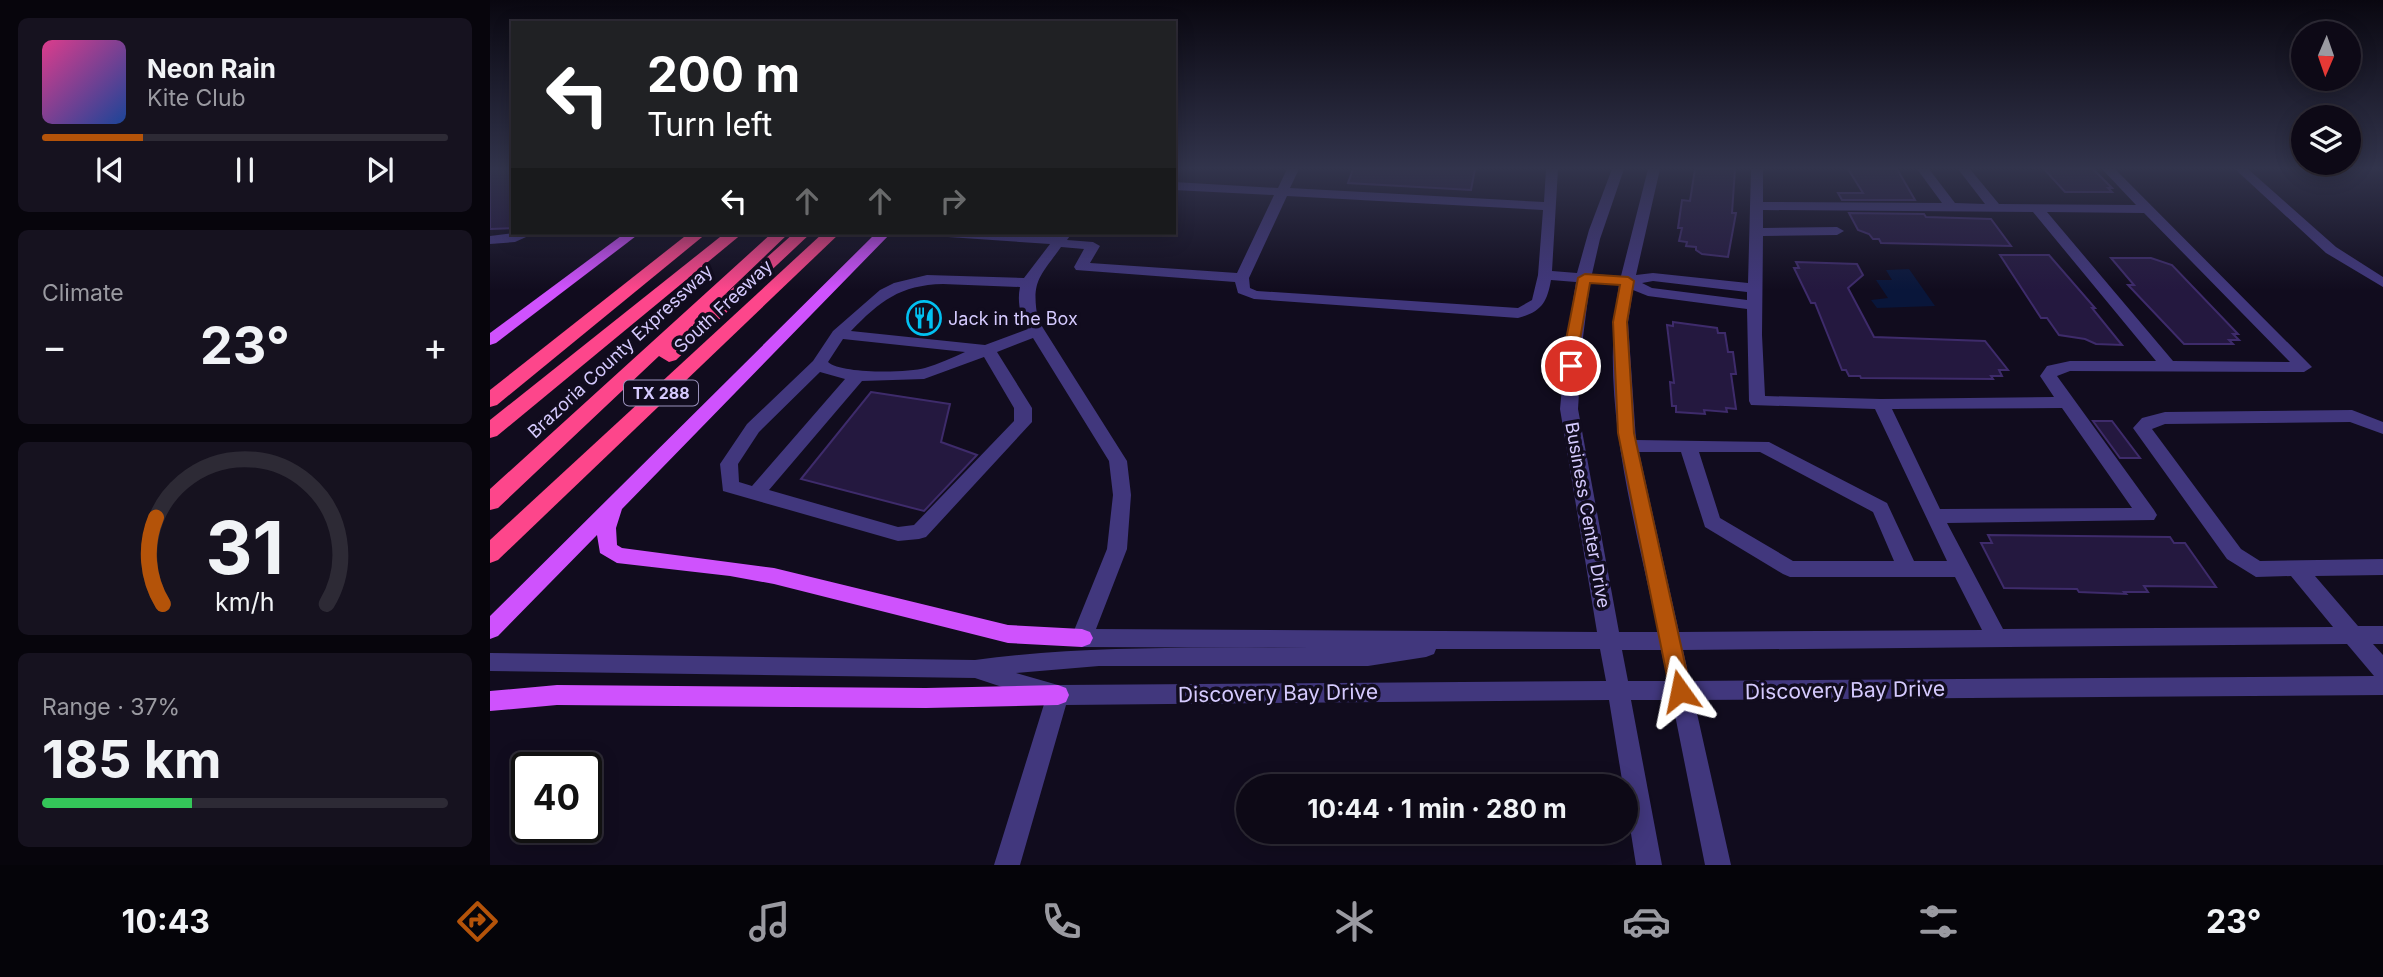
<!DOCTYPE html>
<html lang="en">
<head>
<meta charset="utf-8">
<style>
	body { margin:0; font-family:Inter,sans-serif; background:#16121f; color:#f1f3f6; height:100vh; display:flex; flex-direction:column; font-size:26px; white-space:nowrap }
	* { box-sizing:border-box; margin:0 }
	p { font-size:23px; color:#9a9aa1 }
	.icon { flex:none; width:38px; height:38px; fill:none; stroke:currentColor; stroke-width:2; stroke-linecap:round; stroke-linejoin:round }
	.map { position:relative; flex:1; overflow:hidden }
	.side { display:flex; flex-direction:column; gap:18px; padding:18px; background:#07050c; width:490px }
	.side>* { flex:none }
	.guide { position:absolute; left:21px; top:21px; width:665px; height:214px; border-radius:0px; box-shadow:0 4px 18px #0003,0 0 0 2px #2d2a35; background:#202124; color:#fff; overflow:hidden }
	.needle { width:46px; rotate:182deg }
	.fabs { position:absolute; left:1801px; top:21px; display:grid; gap:14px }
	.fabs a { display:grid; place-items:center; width:70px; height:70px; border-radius:50%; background:#0d0916; box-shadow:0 4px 18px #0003,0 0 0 2px #2d2a35; font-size:35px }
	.speed { position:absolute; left:21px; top:752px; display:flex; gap:14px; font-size:35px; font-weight:700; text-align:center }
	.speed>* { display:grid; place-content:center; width:91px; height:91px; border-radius:50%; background:#0d0916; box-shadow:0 4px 18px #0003,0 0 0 2px #2d2a35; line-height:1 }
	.speed .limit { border:4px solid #111; border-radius:10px; background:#fff; color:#111 }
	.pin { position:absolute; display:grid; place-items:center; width:60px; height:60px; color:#fff; margin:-30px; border:4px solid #fff; border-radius:50%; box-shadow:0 2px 7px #0007 }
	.me { position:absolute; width:77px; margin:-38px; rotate:348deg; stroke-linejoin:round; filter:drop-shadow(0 0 5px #0008) }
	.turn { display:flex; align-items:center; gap:24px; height:147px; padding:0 21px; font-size:32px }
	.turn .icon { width:91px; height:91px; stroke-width:2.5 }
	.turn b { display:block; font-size:49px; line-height:60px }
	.lanes { display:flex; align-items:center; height:66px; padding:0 21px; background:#0003; justify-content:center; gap:35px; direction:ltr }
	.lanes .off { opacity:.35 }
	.big { font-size:52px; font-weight:700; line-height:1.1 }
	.side .tile { flex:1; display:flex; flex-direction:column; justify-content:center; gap:10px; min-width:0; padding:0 24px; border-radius:10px; background:#16121f }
	.side .dial { align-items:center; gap:0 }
	.dial svg { height:182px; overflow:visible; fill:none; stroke:#2d2a35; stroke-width:7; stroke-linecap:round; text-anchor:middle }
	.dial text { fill:#f1f3f6; stroke:none }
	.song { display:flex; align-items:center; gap:21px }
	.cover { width:84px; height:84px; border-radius:10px; background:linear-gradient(135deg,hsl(330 70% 55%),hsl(220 70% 35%)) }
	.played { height:7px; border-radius:4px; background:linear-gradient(90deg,#b45309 25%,#2d2a35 25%) }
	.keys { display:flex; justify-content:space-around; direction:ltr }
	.heat { display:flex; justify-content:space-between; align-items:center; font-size:38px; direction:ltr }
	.charge { height:10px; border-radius:5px; background:linear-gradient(90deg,#34c759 37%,#2d2a35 0) }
	.trip { position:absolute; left:746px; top:774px; width:402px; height:70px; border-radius:35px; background:#0d0916; box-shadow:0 4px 18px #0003,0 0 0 2px #2d2a35; font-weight:700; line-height:70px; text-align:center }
	.tab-bar { display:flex; height:112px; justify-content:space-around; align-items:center; background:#050409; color:#9a9aa1 }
	.tab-bar .icon { width:49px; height:49px }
	.tab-bar .selected { color:#b45309 }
	.tab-bar b { font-size:32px; color:#f1f3f6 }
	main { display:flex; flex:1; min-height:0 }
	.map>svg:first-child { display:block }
	.water { fill:#09163a }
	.building { fill:#24183f; stroke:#3e2b6b; stroke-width:2 }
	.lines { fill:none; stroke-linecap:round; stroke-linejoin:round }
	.minor { fill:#41377d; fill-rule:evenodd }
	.major { fill:#cf52fd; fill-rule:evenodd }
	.highway { fill:#fd468b; fill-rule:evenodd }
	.route { fill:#b45309; stroke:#753606; stroke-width:2 }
	.labels { text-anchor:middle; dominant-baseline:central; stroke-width:7; stroke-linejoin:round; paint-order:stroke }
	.shield { fill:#110c1e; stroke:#9a91bb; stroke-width:2 }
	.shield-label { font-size:16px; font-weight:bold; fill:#d5cafe }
	.street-label { font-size:18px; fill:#d5cafe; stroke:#110c1e }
	.poi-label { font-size:18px; fill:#d5cafe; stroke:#110c1e; text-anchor:start }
	.near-street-label { font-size:21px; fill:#d5cafe; stroke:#110c1e }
</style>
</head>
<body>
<main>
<section class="side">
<div class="tile">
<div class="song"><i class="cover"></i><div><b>Neon Rain</b><p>Kite Club</p></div></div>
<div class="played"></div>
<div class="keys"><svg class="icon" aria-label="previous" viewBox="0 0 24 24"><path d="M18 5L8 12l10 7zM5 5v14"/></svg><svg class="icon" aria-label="pause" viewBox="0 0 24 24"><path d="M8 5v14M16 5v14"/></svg><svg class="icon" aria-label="next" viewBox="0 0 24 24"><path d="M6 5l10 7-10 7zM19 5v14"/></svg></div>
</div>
<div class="tile"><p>Climate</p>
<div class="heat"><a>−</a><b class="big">23°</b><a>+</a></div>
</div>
<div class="tile dial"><svg viewBox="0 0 100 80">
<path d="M14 69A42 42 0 1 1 86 69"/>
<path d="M14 69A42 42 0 0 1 11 31" stroke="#b45309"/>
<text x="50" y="56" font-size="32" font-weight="700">31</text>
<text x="50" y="72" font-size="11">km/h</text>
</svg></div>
<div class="tile"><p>Range · 37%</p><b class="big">185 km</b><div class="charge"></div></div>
</section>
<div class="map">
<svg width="1893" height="865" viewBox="0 0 1893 865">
	<rect width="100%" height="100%" fill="#110c1e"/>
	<polygon class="water" points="1419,269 1445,306 1387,308 1381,300 1398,298 1386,280 1402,280 1396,270"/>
	<g class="building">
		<polygon points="0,169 23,169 23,228 0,229"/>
		<polygon points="863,169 985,169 981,190 858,183"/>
		<polygon points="1205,169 1245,169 1242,213 1246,213 1238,257 1212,254 1206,250 1206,247 1196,246 1197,242 1189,241 1192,228 1188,228 1192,200 1200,201"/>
		<polygon points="1358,169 1407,169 1425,200 1352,200 1348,193 1373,193"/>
		<polygon points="1554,169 1603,169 1622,188 1618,188 1622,192 1575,192"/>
		<polygon points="1359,213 1434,214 1436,217 1501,219 1521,246 1391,243 1389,239 1383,239 1379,234 1368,230"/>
		<polygon points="1510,255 1559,255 1605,308 1602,308 1632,345 1606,344 1595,339 1569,335 1557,318 1551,318"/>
		<polygon points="1621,258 1661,258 1682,265 1748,334 1743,334 1749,340 1739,340 1743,344 1694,344 1638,285 1644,285"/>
		<polygon points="1306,262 1367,264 1373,275 1358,288 1384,337 1495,341 1518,370 1509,370 1512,376 1501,376 1503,379 1371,378 1370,376 1359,376 1356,370 1352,370 1325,303 1321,303 1304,268 1309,268"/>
		<polygon points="1183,322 1227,328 1228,333 1235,333 1238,352 1243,352 1246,374 1241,374 1246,409 1236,408 1237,412 1214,410 1215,414 1186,412 1186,406 1182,406 1180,382 1184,383 1177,325 1183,326"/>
		<polygon points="381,392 460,404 451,442 487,455 434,511 311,479"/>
		<polygon points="1603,421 1622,421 1650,458 1630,458"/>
		<polygon points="1498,535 1680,537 1684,543 1695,543 1726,587 1654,586 1658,592 1634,592 1636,594 1589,592 1587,589 1514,588 1491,543 1502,543"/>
	</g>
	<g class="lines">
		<g class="minor">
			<path d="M797 169H809L800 188 1054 202 1056 169H1068L1062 271 1087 273 1099 230 1122 169H1134L1110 239 1102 274 1131 276 1158 169H1170L1146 275 1163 273 1258 283 1261 169H1273V202L1452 203 1427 169H1439L1465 203 1495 204 1468 169H1480L1509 204 1646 205 1612 169H1625L1822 367 1814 372 1580 371 1567 376 1664 510 1667 515 1664 520 1457 523 1513 629 1843 627 1801 576 1766 577 1737 559 1643 428 1652 418 1675 412 1862 410 1893 422V434L1860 422 1675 424 1662 429 1751 549 1770 561 1893 559V575L1825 576 1868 626H1893V644H1883L1893 655V695L1204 700 1241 865H1215L1182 700H1141L1172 865H1146L1136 802V786H1133L1119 700 576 705 530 865H504L555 701 485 678 0 671V653L485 660C597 645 709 648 822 648L592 647 584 644 581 638 617 549 623 495 619 461 543 338 507 352 542 408V422L436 537 429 539 408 541 233 491 230 464 257 424 323 361 343 331 390 290 404 283 437 275 534 278 560 244 458 237 451 233 566 236 568 233H582L577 240 603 242 610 246 600 263 747 273 784 195 684 190V182L788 188ZM797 196 1053 210 1048 275 1042 300 1028 308 767 291 760 288 759 278ZM1273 210 1543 212 1666 361H1580L1557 366 1550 376 1564 397 1391 399 1275 396 1272 335 1273 236 1347 235 1354 231 1347 227 1273 228ZM1557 212 1654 213 1800 362 1683 361ZM571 247 594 249 584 267 586 270 745 282 748 293 764 299 1028 318C1051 312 1057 303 1061 280L1086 282 1076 345 1070 409 1107 632 606 629 637 549 641 495 637 461 548 320C541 281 549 278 571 247ZM1163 281 1257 292V300L1162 288 1152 283ZM1100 283 1129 285C1108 400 1145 520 1168 632H1129L1088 409 1092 345ZM453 284 530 287C527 301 530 317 538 329L495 345 361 331C390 301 410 285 453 284ZM1143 290 1158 296 1257 309 1259 401 1261 405 1385 409 1457 561H1424L1397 503 1279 442 1146 440 1138 322ZM353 339 475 352C462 358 448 364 435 368 417 373 351 374 338 362ZM494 357 524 408V421L424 525 408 527 279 490 372 381 434 379ZM330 372 355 379 262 486 249 482 248 464 269 432ZM1572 408 1642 508 1450 509 1402 409ZM1149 452H1191L1215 527 1293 574 1300 577H1465L1492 630 1189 632ZM1209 452H1270L1383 512 1404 561H1303L1230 518ZM1857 644 1884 676 1200 681 1193 650ZM946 649H1110L1116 681 568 685 526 673 609 666H878L936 657 944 654ZM1132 650H1171L1178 681H1138Z"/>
			<polygon points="1745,169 1758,169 1846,247 1893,277 1893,287 1836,253"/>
			<polygon points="25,233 45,233 25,242 0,244 0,236"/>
		</g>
		<g class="major">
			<polygon points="135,233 150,233 6,343 0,345 0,333"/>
			<polygon points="386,233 401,233 132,509 126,528 127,545 132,548 284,568 518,625 592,629 600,632 603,638 600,644 592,647 518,643 284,584 240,576 127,563 110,553 107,535 8,636 0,639 0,616"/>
			<polygon points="67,685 436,688 568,685 576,688 579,695 576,702 568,705 436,708 67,705 0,711 0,691"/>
		</g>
		<g class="highway">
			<polygon points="199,233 217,233 7,405 0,407 0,390"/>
			<polygon points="235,233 253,233 7,436 0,438 0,420"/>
			<polygon points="282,233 299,233 224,305 304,233 321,233 186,360 179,362 169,356 8,508 0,510 0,489"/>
			<polygon points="333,233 350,233 8,560 0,563 0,540"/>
		</g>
	</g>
	<linearGradient id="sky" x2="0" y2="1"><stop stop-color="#090710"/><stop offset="0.58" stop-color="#32344c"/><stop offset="1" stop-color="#32344c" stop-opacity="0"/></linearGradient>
	<rect width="1893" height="290" fill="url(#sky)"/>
	<polygon class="route" points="1095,274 1138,277 1144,281 1137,322 1144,433 1201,691 1198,698 1190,700 1183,698 1180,691 1128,433 1123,322 1130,285 1100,283 1089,345 1088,366 1081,371 1074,366 1075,345 1088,278"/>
	<defs>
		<g id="restaurant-ring" transform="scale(1.75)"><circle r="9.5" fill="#110c1e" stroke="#02c1f2" stroke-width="1.5"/><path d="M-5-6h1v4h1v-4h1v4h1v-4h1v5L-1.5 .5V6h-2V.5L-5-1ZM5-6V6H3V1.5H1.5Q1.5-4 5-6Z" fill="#02c1f2"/></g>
	</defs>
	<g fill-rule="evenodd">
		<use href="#restaurant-ring" x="434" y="318"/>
	</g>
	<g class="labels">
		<rect class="shield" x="134" y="380.5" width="74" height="25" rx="5"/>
		<g class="shield-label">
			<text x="171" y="393">TX 288</text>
		</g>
		<g class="street-label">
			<text transform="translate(233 306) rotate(-43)">South Freeway</text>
			<text transform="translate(130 351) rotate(-43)">Brazoria County Expressway</text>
			<text transform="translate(1098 515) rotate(80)">Business Center Drive</text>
		</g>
		<g class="poi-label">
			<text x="458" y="318">Jack in the Box</text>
		</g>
		<g class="near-street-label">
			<text transform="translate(1355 690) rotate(-1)">Discovery Bay Drive</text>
			<text transform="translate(788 693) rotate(-1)">Discovery Bay Drive</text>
		</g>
	</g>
</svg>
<div class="fabs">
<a><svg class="needle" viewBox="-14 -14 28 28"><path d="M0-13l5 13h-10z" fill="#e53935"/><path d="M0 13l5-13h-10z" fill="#9a9aa1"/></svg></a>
<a><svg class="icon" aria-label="layers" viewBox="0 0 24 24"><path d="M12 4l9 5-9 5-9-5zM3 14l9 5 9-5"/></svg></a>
</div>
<div class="speed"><div class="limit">40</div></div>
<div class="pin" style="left:1081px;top:366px;background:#d93025"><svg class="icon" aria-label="arrive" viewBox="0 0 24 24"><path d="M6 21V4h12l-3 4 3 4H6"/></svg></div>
<svg class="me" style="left:1190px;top:691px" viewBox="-20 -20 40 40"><path d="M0-17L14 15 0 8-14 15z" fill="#b45309" stroke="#fff" stroke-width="4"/></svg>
<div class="trip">10:44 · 1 min · 280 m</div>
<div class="guide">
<div class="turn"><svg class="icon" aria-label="left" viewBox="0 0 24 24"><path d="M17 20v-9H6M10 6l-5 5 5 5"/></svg><div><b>200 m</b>Turn left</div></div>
<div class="lanes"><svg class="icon" aria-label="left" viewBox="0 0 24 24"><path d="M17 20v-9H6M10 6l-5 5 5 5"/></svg><svg class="icon off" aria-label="ahead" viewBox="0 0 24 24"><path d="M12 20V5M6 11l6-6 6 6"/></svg><svg class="icon off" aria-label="ahead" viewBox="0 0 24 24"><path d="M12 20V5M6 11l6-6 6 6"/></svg><svg class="icon off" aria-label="right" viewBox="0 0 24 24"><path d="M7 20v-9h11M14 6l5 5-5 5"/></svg></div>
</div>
</div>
</main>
<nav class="tab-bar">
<b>10:43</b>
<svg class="icon selected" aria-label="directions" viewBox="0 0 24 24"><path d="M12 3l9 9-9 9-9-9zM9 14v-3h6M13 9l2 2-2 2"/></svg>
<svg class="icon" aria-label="music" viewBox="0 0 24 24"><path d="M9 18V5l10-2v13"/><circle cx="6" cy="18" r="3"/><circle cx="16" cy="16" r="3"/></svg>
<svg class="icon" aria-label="phone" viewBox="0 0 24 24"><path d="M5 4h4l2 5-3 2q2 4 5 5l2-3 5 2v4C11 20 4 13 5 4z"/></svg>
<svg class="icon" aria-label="climate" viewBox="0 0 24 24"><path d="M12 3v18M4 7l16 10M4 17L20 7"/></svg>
<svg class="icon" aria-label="car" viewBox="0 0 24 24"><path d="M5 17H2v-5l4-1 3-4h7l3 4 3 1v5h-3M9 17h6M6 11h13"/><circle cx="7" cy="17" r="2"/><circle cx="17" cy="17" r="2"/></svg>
<svg class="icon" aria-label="filters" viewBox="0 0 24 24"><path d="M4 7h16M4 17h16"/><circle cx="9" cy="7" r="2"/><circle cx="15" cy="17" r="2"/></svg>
<b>23°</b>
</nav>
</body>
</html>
